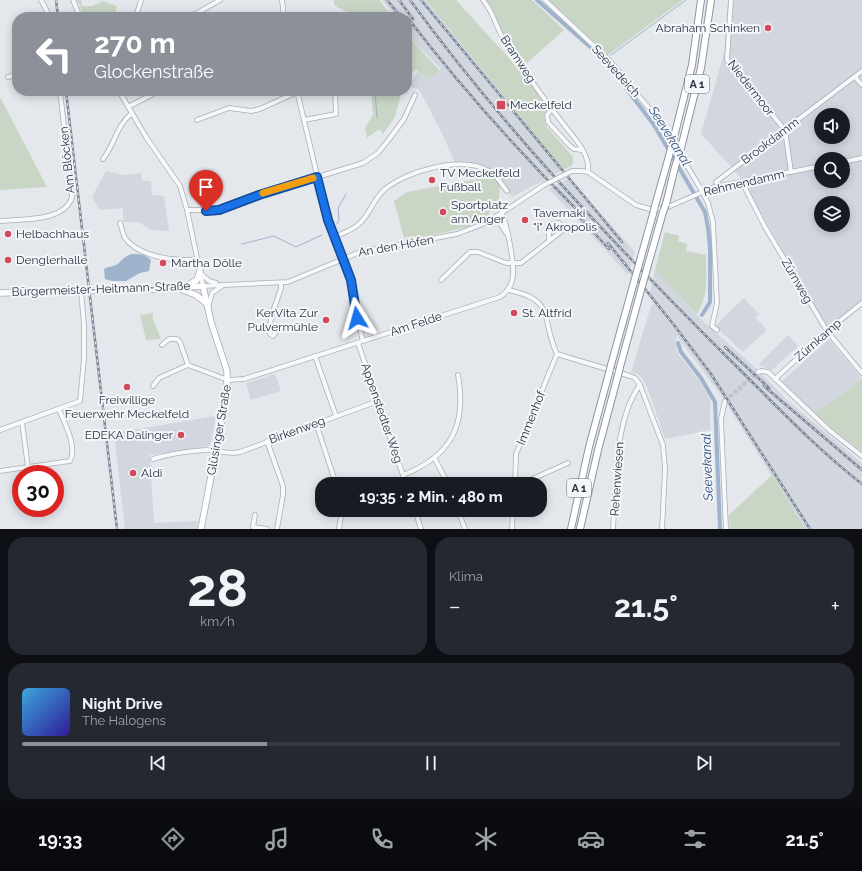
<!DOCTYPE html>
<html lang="de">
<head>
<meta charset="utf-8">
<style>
	body { margin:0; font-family:Raleway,sans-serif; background:#242831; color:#f1f3f6; height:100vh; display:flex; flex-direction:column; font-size:15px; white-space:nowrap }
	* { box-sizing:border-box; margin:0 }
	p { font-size:13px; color:#9ea1a6 }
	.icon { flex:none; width:22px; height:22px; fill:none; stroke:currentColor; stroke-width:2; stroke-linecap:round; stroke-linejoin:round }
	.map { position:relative; height:529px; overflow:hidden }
	.drawer { display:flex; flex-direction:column; gap:8px; padding:8px; background:#0d0f14; flex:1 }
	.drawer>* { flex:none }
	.banner { position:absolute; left:12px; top:12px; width:400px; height:84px; border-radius:16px; box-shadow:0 2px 10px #0003; background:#8c9099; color:#fff; overflow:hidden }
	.fabs { position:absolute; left:814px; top:108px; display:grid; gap:8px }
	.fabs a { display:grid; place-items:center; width:36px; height:36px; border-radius:50%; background:#171b24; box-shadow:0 2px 10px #0003; font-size:20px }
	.speed { position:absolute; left:12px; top:465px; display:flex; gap:8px; font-size:20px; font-weight:700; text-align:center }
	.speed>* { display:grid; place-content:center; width:52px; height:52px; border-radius:50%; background:#171b24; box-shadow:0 2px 10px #0003; line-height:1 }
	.speed .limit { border:6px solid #d22; background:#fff; color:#111 }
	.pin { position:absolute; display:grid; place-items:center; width:34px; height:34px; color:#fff; margin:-41px -17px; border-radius:50% 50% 50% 0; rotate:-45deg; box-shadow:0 0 4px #0007 }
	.pin .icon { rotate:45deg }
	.me { position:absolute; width:44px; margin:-22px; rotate:352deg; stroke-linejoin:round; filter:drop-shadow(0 0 3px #0008) }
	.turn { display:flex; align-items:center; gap:14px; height:84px; padding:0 16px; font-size:18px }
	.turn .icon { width:52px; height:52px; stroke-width:2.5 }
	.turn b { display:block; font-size:28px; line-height:34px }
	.big { font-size:30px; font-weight:700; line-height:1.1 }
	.drawer .card { flex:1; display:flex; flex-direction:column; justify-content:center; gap:6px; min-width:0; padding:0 14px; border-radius:16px; background:#242831 }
	.drawer .dial { align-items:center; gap:0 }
	.dial b { font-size:52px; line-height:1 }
	.song { display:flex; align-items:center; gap:12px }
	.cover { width:48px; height:48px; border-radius:6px; background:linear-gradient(135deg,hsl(200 70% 55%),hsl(250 70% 35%)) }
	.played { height:4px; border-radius:2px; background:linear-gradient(90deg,#8c9099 30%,#363941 30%) }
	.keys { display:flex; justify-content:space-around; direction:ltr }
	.heat { display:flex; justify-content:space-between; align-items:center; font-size:22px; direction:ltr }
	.drawer .tiles { flex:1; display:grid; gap:8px; grid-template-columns:1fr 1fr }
	.card:last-child { grid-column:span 2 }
	.trip { position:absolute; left:315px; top:477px; width:232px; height:40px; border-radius:16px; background:#171b24; box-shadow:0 2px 10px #0003; font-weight:700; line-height:40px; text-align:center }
	.menu { display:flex; height:64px; justify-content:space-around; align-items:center; background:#090b0e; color:#9ea1a6 }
	.menu .icon { width:28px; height:28px }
	.menu .selected { color:#8c9099 }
	.menu b { font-size:18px; color:#f1f3f6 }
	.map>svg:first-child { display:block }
	.built { fill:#d2d6de; fill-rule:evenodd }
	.green { fill:#c9d6c5 }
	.water { fill:#9fb4cc }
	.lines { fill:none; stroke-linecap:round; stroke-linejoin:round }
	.stream { stroke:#9fb4cc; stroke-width:1 }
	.canal { stroke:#9fb4cc; stroke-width:4 }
	.minor-tunnel { stroke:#bfc3cb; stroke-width:4; stroke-dasharray:4 2; stroke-linecap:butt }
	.minor-casing { stroke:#a9aeb7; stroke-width:5.5 }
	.major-casing { stroke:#a3abb8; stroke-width:7 }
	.highway-casing { stroke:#8b94a3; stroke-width:8 }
	.minor { stroke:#f7f8fa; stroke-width:4 }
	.major { stroke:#fff; stroke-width:5.5 }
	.highway { stroke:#fff; stroke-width:6 }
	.rail-casing { stroke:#7d8696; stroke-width:2.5 }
	.rail { stroke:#f4f6f9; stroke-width:1; stroke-dasharray:3; stroke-linecap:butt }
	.minor-bridge-casing { stroke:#a9aeb7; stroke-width:5.5; stroke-linecap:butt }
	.highway-bridge-casing { stroke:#8b94a3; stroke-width:8; stroke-linecap:butt }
	.minor-bridge { stroke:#f7f8fa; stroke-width:4 }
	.highway-bridge { stroke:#fff; stroke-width:6 }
	.route-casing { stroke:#114b97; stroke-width:10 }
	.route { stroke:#1a73e8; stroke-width:7 }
	.slow { stroke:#f59e0b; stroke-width:7 }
	.poi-dot { fill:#d1495b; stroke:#f4f6f9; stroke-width:1.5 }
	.labels { text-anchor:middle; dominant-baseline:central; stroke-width:4; stroke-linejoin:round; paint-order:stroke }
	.shield { fill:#f4f6f9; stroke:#676e7b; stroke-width:1 }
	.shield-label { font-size:11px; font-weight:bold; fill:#2b3445 }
	.poi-label { font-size:12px; fill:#2b3445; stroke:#f4f6f9; text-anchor:start }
	.street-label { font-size:12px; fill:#2b3445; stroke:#f4f6f9 }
	.water-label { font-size:13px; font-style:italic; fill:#34527a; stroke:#f4f6f9 }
</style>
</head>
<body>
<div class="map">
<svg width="862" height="529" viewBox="0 0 862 529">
	<rect width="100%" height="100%" fill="#e4e7ec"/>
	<g class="built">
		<polygon points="382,0 426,0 563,170 512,197 493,171 485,166 455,163 442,133 419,89 411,87 410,83 419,70 428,79 441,69 416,44 407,32 407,17 396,17"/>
		<path d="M728 0H862V299L830 326 825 325 741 178 701 134 724 53ZM821 115H843V137H821ZM821 159H843V181H821ZM821 203H843V225H821Z"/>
		<polygon points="106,171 123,175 141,173 142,181 151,181 152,195 164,196 169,231 150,230 139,222 123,222 123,208 100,210 92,197"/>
		<polygon points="569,178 635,252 628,275 549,189"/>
		<polygon points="655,270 704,322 757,369 787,400 862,463 862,529 805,529 723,398 677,336 675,341 678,354 699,380 710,399 710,430 665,439 648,389 640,375 631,372 651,306 654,304 649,296"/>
		<polygon points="744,298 759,314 755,317 767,330 743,352 715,326"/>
		<polygon points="788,335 798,346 772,370 758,365"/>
		<polygon points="829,339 862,379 814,414 780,383"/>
		<polygon points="275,374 281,391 251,400 246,383"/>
		<polygon points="216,416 210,446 150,455 154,523 198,521 197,529 125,529 114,433"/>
	</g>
	<g class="green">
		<polygon points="77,0 81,0 82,6 92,6 103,1 117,6 115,17 85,17"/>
		<polygon points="334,0 379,0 393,17 354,16 334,5"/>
		<polygon points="426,0 456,0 518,68 546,104 548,109 544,115 546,126 573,157 573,163 571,166 563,170"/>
		<polygon points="484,0 532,0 564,30 527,63 512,47"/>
		<polygon points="549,0 683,0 608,55"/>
		<polygon points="407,35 440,71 428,79 416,69 407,78"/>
		<polygon points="371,91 402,91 395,117 383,134 379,129 367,138 365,128 373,115"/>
		<polygon points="0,97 47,187 0,190"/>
		<polygon points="494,176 500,183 499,199 491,208 488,216 468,227 405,241 394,201 407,192"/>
		<path d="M665 232 679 236 678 241 687 244 686 251 706 255C706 277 709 295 697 314L655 270Z"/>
		<polygon points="153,313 153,320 161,339 146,340 140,315"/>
		<polygon points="862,379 862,452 814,414"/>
		<polygon points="772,475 805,529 730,529 728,516"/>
	</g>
	<path class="water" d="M132 254C140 254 145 254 151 260L149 271 140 273 126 281H112L105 279 104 269C109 266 115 267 119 263 124 258 125 256 132 254Z"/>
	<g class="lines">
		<g class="stream">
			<polyline points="611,55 686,0"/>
			<polyline points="375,91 377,118"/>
			<polyline points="337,224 339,220 338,208 346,194"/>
			<polyline points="242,244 274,236 296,247 322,235"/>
		</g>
		<g class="canal">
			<polyline points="537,0 604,59 654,125 705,212 708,228 710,248 710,302 702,315"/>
			<polyline points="678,343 681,352 701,378 715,402 720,529"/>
		</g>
		<polyline class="minor-tunnel" points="725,401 758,372"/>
		<g class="minor-casing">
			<g id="minor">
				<polyline points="41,0 50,17"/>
				<polyline points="73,0 80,17"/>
				<polyline points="282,0 284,17"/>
				<path d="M483 0C493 11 496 27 504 40 524 71 545 101 568 130 578 142 590 156 588 172"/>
				<polyline points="545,0 610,61 662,124 702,191 708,203 713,222 717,303 712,326 717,330"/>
				<polyline points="731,0 727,60 785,130 791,172"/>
				<polyline points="136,17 141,0"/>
				<polyline points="190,17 220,0"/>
				<polyline points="8,77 17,75"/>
				<polyline points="855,77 862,85"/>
				<polyline points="119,91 146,137 180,186 187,210 203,286 288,282 360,252 457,234 488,222 544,185"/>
				<polyline points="297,91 328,221 351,280 357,318 363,341"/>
				<polyline points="128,107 159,91"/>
				<polyline points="552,109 547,115 548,122 569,145 574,149 582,150"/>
				<polyline points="197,120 229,108 251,111 260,109 297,92"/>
				<polyline points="304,120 336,114 335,91"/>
				<path d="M103 159C115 144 116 126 132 113"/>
				<polyline points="843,162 862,158"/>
				<polyline points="572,171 581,171 588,172 636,205 653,210 668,207 714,187 821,166"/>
				<polyline points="716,182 862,71"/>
				<polyline points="742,182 765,227 827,331 862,373"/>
				<polyline points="187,210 219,210 259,195 363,163 378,153 390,138 404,119 415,95"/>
				<polyline points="496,216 506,233"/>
				<path d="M0 221C21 219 65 222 72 197L60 91"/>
				<path d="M120 223C122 228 123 235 125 238 139 257 176 262 197 259"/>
				<path d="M334 237C343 233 354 230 361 222 370 213 374 199 384 190 406 171 461 155 489 171 497 175 501 184 507 191"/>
				<polyline points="200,273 209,281 216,283"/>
				<polyline points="441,280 470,252 478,252 506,263 521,263 563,230 559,223 552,224 549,227 549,239"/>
				<path d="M508 290C557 300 540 318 557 354L630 376 635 378 640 385 663 445 665 469 662 529"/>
				<polyline points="208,308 212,293 222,286"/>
				<path d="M271 325 276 332 273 336 270 334C268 320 277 302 281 288V283"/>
				<polyline points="358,343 406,484"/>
				<polyline points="162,345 169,339 177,339 180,342 188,365"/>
				<polyline points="315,356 336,416"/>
				<polyline points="758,372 761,371 768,372 829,430 862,456"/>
				<polyline points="775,379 827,331 862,303"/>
				<path d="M153 386 159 378 188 365 228 380 244 379 500 297C508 292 513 283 513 274 514 263 507 221 501 213"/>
				<polyline points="725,401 721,419 726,529"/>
				<polyline points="22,422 28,467"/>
				<polyline points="316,423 336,484"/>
				<polyline points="0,430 80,401 84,359 84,325 81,291"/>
				<polyline points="267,441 283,486 283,495 277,529"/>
				<path d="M153 459C169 454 189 451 206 450 218 450 228 455 240 452L378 401"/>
				<polyline points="435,459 448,484"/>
				<path d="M0 471 70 461C78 446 64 423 59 409"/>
				<path d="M403 475C451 456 467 426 458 375"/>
				<polyline points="515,480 530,480 568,463"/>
				<polyline points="515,484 516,454 557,354"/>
				<polyline points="415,510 421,529"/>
				<polyline points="458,510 465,529"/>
				<polyline points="255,515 253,527 267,529"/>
				<polyline points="339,529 342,510"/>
				<polyline points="512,529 513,510"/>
				<path d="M613 529C616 486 614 420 640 385"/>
			</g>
		</g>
		<g class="major-casing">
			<g id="major">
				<polyline points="188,285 197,280 200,271"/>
				<polyline points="180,289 196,295 206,303"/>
				<polyline points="0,293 154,289 203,286 211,322 227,371 227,392 201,529"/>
			</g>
		</g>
		<g class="highway-casing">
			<g id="highway">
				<polyline points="673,141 692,65 701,0"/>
				<polyline points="680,152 701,68 711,0"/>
				<polyline points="666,204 675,167"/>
				<polyline points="655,206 669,156"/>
				<polyline points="641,257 653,214"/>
				<polyline points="648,265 663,212"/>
				<polyline points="611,365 634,282"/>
				<polyline points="620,367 641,290"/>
				<polyline points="571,529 589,447 609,373"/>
				<polyline points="580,529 598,450 618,375"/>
			</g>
		</g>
		<use href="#minor" class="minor"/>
		<use href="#major" class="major"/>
		<use href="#highway" class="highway"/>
		<g class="rail-casing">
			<g id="rail">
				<polyline points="56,0 58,17"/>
				<polyline points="387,0 401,17"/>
				<polyline points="399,0 413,19"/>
				<path d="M410 0C504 129 614 244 726 356 771 400 813 446 862 484"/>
				<polyline points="421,0 622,242"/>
				<path d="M407 17C460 86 519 152 580 213"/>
				<polyline points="66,91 117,529"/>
				<polyline points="574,211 609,249"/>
				<polyline points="608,243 674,325 711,374 810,529"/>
				<polyline points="725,347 769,388"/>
				<polyline points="764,386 862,470"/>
			</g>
		</g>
		<use href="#rail" class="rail"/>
		<g class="minor-bridge-casing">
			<polyline id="minor-bridge" points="544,185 572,171"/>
		</g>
		<g class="highway-bridge-casing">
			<g id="highway-bridge">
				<polyline points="669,156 673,141"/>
				<polyline points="675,167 680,152"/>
				<polyline points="663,212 666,204"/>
				<polyline points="653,214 655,206"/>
				<polyline points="634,282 641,257"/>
				<polyline points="641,290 648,265"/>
				<polyline points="609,373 611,365"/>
				<polyline points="618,375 620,367"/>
			</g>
		</g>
		<use href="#minor-bridge" class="minor-bridge"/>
		<use href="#highway-bridge" class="highway-bridge"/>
	</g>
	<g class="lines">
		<g class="route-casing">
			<polyline id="route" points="206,211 219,210 259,195 317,177 328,220 351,280 357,318"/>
		</g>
		<use href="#route" class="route"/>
		<polyline class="slow" points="263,193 313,178"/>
	</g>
	<g class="poi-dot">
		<circle cx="768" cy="28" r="4"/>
		<rect x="496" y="100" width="10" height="10" rx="2"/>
		<circle cx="432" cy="180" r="4"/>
		<circle cx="443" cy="212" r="4"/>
		<circle cx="525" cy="220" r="4"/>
		<circle cx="8" cy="234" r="4"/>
		<circle cx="8" cy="260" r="4"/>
		<circle cx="163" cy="263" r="4"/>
		<circle cx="514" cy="313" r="4"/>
		<circle cx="326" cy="320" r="4"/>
		<circle cx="127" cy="387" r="4"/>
		<circle cx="181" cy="435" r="4"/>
		<circle cx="133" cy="473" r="4"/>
	</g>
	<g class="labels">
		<g class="shield">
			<rect x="685" y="75" width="24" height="18" rx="3"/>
			<rect x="567" y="479" width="24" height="18" rx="3"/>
		</g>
		<g class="shield-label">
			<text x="697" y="84">A 1</text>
			<text x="579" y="488">A 1</text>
		</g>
		<g class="poi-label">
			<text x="760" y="28" text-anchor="end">Abraham Schinken</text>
			<text x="510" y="105">Meckelfeld</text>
			<text x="440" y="173">TV Meckelfeld<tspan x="440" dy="14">Fußball</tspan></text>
			<text x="451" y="205">Sportplatz<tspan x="451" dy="14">am Anger</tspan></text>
			<text x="533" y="213">Tavernaki<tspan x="533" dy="14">"i" Akropolis</tspan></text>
			<text x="16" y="234">Helbachhaus</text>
			<text x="16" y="260">Denglerhalle</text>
			<text x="171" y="263">Martha Dölle</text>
			<text x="318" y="313" text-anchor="end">KerVita Zur<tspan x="318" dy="14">Pulvermühle</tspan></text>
			<text x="522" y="313">St. Altfrid</text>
			<text x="127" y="400" text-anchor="middle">Freiwillige<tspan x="127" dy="14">Feuerwehr Meckelfeld</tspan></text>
			<text x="173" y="435" text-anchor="end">EDEKA Dalinger</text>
			<text x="141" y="473">Aldi</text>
		</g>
		<g class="street-label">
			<text transform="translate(518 59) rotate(57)">Bramweg</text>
			<text transform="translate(616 71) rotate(48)">Seevedeich</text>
			<text transform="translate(751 88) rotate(52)">Niedermoor</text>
			<text transform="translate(770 141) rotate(-37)">Brookdamm</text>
			<text transform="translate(67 160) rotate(-96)">Am Blöcken</text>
			<text transform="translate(744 183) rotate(-13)">Rehmendamm</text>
			<text transform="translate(396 246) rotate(-10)">An den Höfen</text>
			<text transform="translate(797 281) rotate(60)">Zürnweg</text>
			<text transform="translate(101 289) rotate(-2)">Bürgermeister-Heitmann-Straße</text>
			<text transform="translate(416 324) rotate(-18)">Am Felde</text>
			<text transform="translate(818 340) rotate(-41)">Zürnkamp</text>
			<text transform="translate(382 413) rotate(71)">Appenstedter Weg</text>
			<text transform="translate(531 418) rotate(-68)">Immenhof</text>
			<text transform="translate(219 430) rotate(-80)">Glüsinger Straße</text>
			<text transform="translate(297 430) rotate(-20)">Birkenweg</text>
			<text transform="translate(617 479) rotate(-86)">Rehenwiesen</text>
		</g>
		<g class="water-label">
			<text transform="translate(670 136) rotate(58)">Seevekanal</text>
			<text transform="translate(707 467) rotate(-92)">Seevekanal</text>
		</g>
	</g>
</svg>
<div class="fabs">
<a><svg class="icon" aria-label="sound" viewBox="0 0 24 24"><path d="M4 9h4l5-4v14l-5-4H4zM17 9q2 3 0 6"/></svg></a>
<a><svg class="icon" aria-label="search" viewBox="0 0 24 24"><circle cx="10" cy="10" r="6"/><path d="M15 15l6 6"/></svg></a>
<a><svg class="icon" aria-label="layers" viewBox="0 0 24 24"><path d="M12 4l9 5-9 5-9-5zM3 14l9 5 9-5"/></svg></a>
</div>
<div class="speed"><div class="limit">30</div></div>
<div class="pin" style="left:206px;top:211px;background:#d93025"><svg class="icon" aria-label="arrive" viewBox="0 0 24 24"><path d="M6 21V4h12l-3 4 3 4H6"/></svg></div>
<svg class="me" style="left:357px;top:318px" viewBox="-20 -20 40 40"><path d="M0-17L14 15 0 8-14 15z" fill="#1a73e8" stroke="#fff" stroke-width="4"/></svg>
<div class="trip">19:35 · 2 Min. · 480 m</div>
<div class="banner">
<div class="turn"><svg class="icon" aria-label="left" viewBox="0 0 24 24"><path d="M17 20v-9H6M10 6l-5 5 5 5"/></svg><div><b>270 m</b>Glockenstraße</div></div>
</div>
</div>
<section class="drawer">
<div class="tiles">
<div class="card dial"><b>28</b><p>km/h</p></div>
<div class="card"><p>Klima</p>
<div class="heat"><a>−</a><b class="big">21.5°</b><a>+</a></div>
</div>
<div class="card">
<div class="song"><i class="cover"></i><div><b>Night Drive</b><p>The Halogens</p></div></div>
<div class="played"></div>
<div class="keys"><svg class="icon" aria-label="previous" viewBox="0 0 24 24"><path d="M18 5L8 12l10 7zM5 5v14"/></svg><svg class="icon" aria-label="pause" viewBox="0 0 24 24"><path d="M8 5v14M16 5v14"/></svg><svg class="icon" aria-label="next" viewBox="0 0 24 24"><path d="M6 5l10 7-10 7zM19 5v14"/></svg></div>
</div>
</div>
</section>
<nav class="menu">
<b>19:33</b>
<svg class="icon selected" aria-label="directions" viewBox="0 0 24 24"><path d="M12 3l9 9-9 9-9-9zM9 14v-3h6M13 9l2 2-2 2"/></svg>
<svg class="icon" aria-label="music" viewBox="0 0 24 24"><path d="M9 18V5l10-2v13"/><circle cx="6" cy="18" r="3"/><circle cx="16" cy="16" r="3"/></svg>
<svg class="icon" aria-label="phone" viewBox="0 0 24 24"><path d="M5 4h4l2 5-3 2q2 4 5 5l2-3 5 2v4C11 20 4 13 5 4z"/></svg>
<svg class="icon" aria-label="climate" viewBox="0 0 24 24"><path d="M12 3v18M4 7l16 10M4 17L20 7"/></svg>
<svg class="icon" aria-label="car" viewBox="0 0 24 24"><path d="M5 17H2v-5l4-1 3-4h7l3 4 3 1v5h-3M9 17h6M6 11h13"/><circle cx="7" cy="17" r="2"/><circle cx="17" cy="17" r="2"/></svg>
<svg class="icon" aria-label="filters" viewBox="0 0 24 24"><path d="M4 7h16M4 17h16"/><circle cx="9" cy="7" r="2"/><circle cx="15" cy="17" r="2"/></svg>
<b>21.5°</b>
</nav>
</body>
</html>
